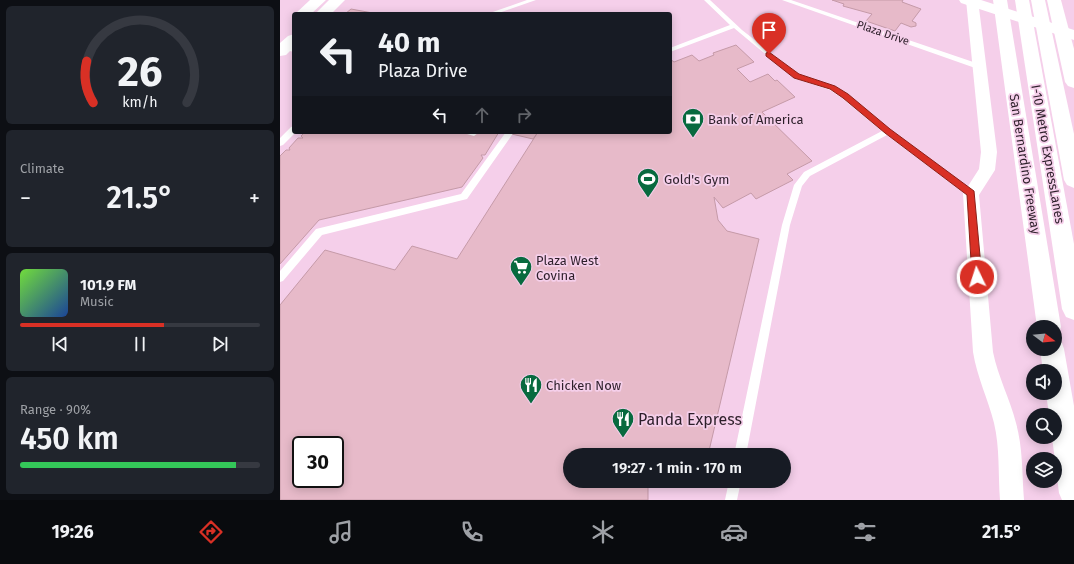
<!DOCTYPE html>
<html lang="en">
<head>
<meta charset="utf-8">
<style>
	body { margin:0; font-family:"Fira Sans",sans-serif; background:#20242c; color:#f1f3f6; height:100vh; display:flex; flex-direction:column; font-size:15px; white-space:nowrap }
	* { box-sizing:border-box; margin:0 }
	p { font-size:13px; color:#9ea1a6 }
	.icon { flex:none; width:22px; height:22px; fill:none; stroke:currentColor; stroke-width:2; stroke-linecap:round; stroke-linejoin:round }
	.map { position:relative; flex:1; overflow:hidden }
	.panel { display:flex; flex-direction:column; gap:6px; padding:6px; background:#0d0f14; width:280px }
	.panel>* { flex:none }
	.hud { position:absolute; left:12px; top:12px; width:380px; height:122px; border-radius:4px; box-shadow:0 2px 10px #0003; background:#171b24; color:#f1f3f6; overflow:hidden }
	.needle { width:26px; rotate:106deg }
	.controls { position:absolute; left:746px; top:320px; display:grid; gap:8px }
	.controls a { display:grid; place-items:center; width:36px; height:36px; border-radius:50%; background:#171b24; box-shadow:0 2px 10px #0003; font-size:20px }
	.speed { position:absolute; left:12px; top:436px; display:flex; gap:8px; font-size:20px; font-weight:700; text-align:center }
	.speed>* { display:grid; place-content:center; width:52px; height:52px; border-radius:50%; background:#171b24; box-shadow:0 2px 10px #0003; line-height:1 }
	.speed .limit { border:2px solid #111; border-radius:6px; background:#fff; color:#111 }
	.pin { position:absolute; display:grid; place-items:center; width:34px; height:34px; color:#fff; margin:-41px -17px; border-radius:50% 50% 50% 0; rotate:-45deg; box-shadow:0 0 4px #0007 }
	.pin .icon { rotate:45deg }
	.me { position:absolute; width:44px; margin:-22px; rotate:356deg; stroke-linejoin:round; filter:drop-shadow(0 0 3px #0008) }
	.turn { display:flex; align-items:center; gap:14px; height:84px; padding:0 20px; font-size:18px }
	.turn .icon { width:52px; height:52px; stroke-width:2.5 }
	.turn b { display:block; font-size:28px; line-height:34px }
	.lanes { display:flex; align-items:center; height:38px; padding:0 20px; background:#0003; justify-content:center; gap:20px; direction:ltr }
	.lanes .off { opacity:.35 }
	.big { font-size:30px; font-weight:600; line-height:1.1 }
	.panel .tile { flex:1; display:flex; flex-direction:column; justify-content:center; gap:6px; min-width:0; padding:0 14px; border-radius:6px; background:#20242c }
	.panel .dial { align-items:center; gap:0 }
	.dial svg { height:104px; overflow:visible; fill:none; stroke:#363941; stroke-width:7; stroke-linecap:round; text-anchor:middle }
	.dial text { fill:#f1f3f6; stroke:none }
	.song { display:flex; align-items:center; gap:12px }
	.cover { width:48px; height:48px; border-radius:6px; background:linear-gradient(135deg,hsl(100 70% 55%),hsl(220 70% 35%)) }
	.played { height:4px; border-radius:2px; background:linear-gradient(90deg,#d93025 60%,#363941 60%) }
	.keys { display:flex; justify-content:space-around; direction:ltr }
	.heat { display:flex; justify-content:space-between; align-items:center; font-size:22px; direction:ltr }
	.charge { height:6px; border-radius:3px; background:linear-gradient(90deg,#34c759 90%,#363941 0) }
	.trip { position:absolute; left:283px; top:448px; width:228px; height:40px; border-radius:20px; background:#171b24; box-shadow:0 2px 10px #0003; font-weight:600; line-height:40px; text-align:center }
	.dock { display:flex; height:64px; justify-content:space-around; align-items:center; background:#090b0e; color:#9ea1a6 }
	.dock .icon { width:28px; height:28px }
	.dock .selected { color:#d93025 }
	.dock b { font-size:18px; color:#f1f3f6 }
	main { display:flex; flex:1; min-height:0 }
	.map>svg:first-child { display:block }
	.building { fill:#e7bac9; stroke:#c59aa8; fill-rule:evenodd }
	.lines { fill:none; stroke-linecap:round; stroke-linejoin:round }
	.service { fill:#fff; fill-rule:evenodd }
	.minor { fill:#fff; fill-rule:evenodd }
	.tertiary { fill:#fff; fill-rule:evenodd }
	.primary { fill:#fff; fill-rule:evenodd }
	.motorway { fill:#fff; fill-rule:evenodd }
	.route { fill:#d93025; stroke:#8d1f18 }
	.labels { text-anchor:middle; dominant-baseline:central; stroke-width:3.5; stroke-linejoin:round; paint-order:stroke }
	.far-street-label { font-size:11px; fill:#2d1f2a; stroke:#f5cfea }
	.poi-label { font-size:13px; fill:#2d1f2a; stroke:#f5cfea; text-anchor:start }
	.street-label { font-size:13px; fill:#2d1f2a; stroke:#f5cfea }
	.near-poi-label { font-size:16px; fill:#2d1f2a; stroke:#f5cfea; text-anchor:start }
</style>
</head>
<body>
<main>
<section class="panel">
<div class="tile dial"><svg viewBox="0 0 100 80">
<path d="M14 69A42 42 0 1 1 86 69"/>
<path d="M14 69A42 42 0 0 1 9 37" stroke="#d93025"/>
<text x="50" y="56" font-size="32" font-weight="700">26</text>
<text x="50" y="72" font-size="11">km/h</text>
</svg></div>
<div class="tile"><p>Climate</p>
<div class="heat"><a>−</a><b class="big">21.5°</b><a>+</a></div>
</div>
<div class="tile">
<div class="song"><i class="cover"></i><div><b>101.9 FM</b><p>Music</p></div></div>
<div class="played"></div>
<div class="keys"><svg class="icon" aria-label="previous" viewBox="0 0 24 24"><path d="M18 5L8 12l10 7zM5 5v14"/></svg><svg class="icon" aria-label="pause" viewBox="0 0 24 24"><path d="M8 5v14M16 5v14"/></svg><svg class="icon" aria-label="next" viewBox="0 0 24 24"><path d="M6 5l10 7-10 7zM19 5v14"/></svg></div>
</div>
<div class="tile"><p>Range · 90%</p><b class="big">450 km</b><div class="charge"></div></div>
</section>
<div class="map">
<svg width="794" height="500" viewBox="0 0 794 500">
	<rect width="100%" height="100%" fill="#f5cfea"/>
	<g class="building">
		<polygon points="552,0 623,0 622,2 641,9 632,21 636,23 636,26 631,27 621,23 615,31 586,21 592,14 563,6 564,4"/>
		<polygon points="71,9 98,14 65,14"/>
		<path d="M456 45 474 62 457 69 470 82 488 74 495 81 497 80 515 97 482 112 532 161 507 174 513 180 476 199 471 193 443 208 434 197 438 220 447 231 479 239 428 455H290V481H368V500H0V305L45 250 115 270 132 246 177 259 258 132H390V59L394 62 412 55 419 61 434 55 433 53ZM21 445H55V479H21Z"/>
		<polygon points="25,132 219,132 205,155 201,155 203,158 182,187 39,220 0,264 0,156 6,150 10,150 9,148 18,138 23,138 21,136"/>
		<polygon points="223,132 258,132 253,139"/>
	</g>
	<g class="lines">
		<g class="service">
			<polygon points="247,0 256,0 216,14 207,14"/>
			<polygon points="424,0 430,0 462,30 518,74 554,86 568,94 610,129 695,194 691,197 688,196 607,135 530,176 522,186 510,225 466,455 454,455 502,225 514,185 524,172 602,131 562,98 550,90 514,78 454,28 390,52 390,48 450,25"/>
			<polygon points="502,0 511,0 702,65 703,67 702,69 698,69"/>
			<polygon points="3,46 14,48 14,52 1,49 1,47"/>
			<polygon points="14,126 14,132 16,132 3,145 0,146 0,138 11,127"/>
			<polygon points="186,132 197,132 198,133 194,136 187,134"/>
			<polygon points="226,132 234,132 187,199 42,235 3,281 0,282 0,271 36,229 181,194"/>
			<polygon points="449,481 461,481 457,500 445,500"/>
		</g>
		<path class="minor" d="M686 0H698L717 152 715 170 699 195 713 352C718 377 730 399 736 423 743 448 742 474 744 500H720C718 474 720 448 714 423 708 399 697 377 693 352L683 194 699 169 701 152Z"/>
		<g class="tertiary">
			<polygon points="30,0 46,0 31,14 15,14"/>
			<polygon points="49,0 65,0 51,14 35,14"/>
			<polygon points="14,34 14,47 6,55 0,56 0,43 8,36"/>
		</g>
		<polygon class="primary" points="679,0 701,0 794,30 794,40 681,3"/>
		<g class="motorway">
			<polygon points="713,0 727,0 781,327 778,335 775,336 775,327 757,327"/>
			<polygon points="735,0 749,0 794,244 794,320 786,317 782,309"/>
			<polygon points="751,0 765,0 794,134 794,188 787,185 784,180"/>
			<polygon points="767,0 781,0 794,49 794,88 788,86 785,82"/>
			<polygon points="775,338 781,340 784,349 794,406 794,500 782,500 779,493 772,437 775,437 775,415 769,415 766,393 775,393 775,371 763,371 760,349 775,349"/>
		</g>
	</g>
	<polygon class="route" points="489,52 519,74 555,86 568,94 610,129 694,191 702,277 701,280 697,282 694,280 692,277 687,195 605,133 563,98 550,89 514,78 486,56 486,53"/>
	<defs>
		<g id="bank-pin" transform="scale(1.15)"><path d="M0 17L-7.5 6A9.5 9.5 0 1 1 7.5 6Z" fill="#086a3f" stroke="#f5cfea"/><path d="M-6-4H6V4H-6ZM0-2.3a2.3 2.3 0 1 0 0 4.6a2.3 2.3 0 1 0 0-4.6Z" fill="#fff"/></g>
		<g id="stadium-pin" transform="scale(1.15)"><path d="M0 17L-7.5 6A9.5 9.5 0 1 1 7.5 6Z" fill="#086a3f" stroke="#f5cfea"/><path d="M0-5a6.5 5 0 1 0 0 10a6.5 5 0 1 0 0-10ZM-3.5-1.8h7v3.6h-7Z" fill="#fff"/></g>
		<g id="supermarket-pin" transform="scale(1.15)"><path d="M0 17L-7.5 6A9.5 9.5 0 1 1 7.5 6Z" fill="#086a3f" stroke="#f5cfea"/><path d="M-6-5.5h2.5l.6 2H6L4.5 2H-2.5L-4.4-4H-6ZM-1.5 3.2a1.3 1.3 0 1 0 .1 0ZM3 3.2a1.3 1.3 0 1 0 .1 0Z" fill="#fff"/></g>
		<g id="restaurant-pin" transform="scale(1.15)"><path d="M0 17L-7.5 6A9.5 9.5 0 1 1 7.5 6Z" fill="#086a3f" stroke="#f5cfea"/><path d="M-5-6h1v4h1v-4h1v4h1v-4h1v5L-1.5 .5V6h-2V.5L-5-1ZM5-6V6H3V1.5H1.5Q1.5-4 5-6Z" fill="#fff"/></g>
	</defs>
	<g fill-rule="evenodd">
		<use href="#bank-pin" x="413" y="119"/>
		<use href="#stadium-pin" x="368" y="179"/>
		<use href="#supermarket-pin" x="241" y="267"/>
		<use href="#restaurant-pin" x="251" y="385"/>
		<use href="#restaurant-pin" x="343" y="419"/>
	</g>
	<g class="labels">
		<g class="far-street-label">
			<text transform="translate(603 33) rotate(19)">Plaza Drive</text>
		</g>
		<g class="poi-label">
			<text x="428" y="119">Bank of America</text>
			<text x="384" y="179">Gold's Gym</text>
			<text x="256" y="260">Plaza West<tspan x="256" dy="15">Covina</tspan></text>
			<text x="266" y="385">Chicken Now</text>
		</g>
		<g class="street-label">
			<text transform="translate(768 154) rotate(80)">I-10 Metro ExpressLanes</text>
			<text transform="translate(745 164) rotate(81)">San Bernardino Freeway</text>
		</g>
		<g class="near-poi-label">
			<text x="358" y="419">Panda Express</text>
		</g>
	</g>
</svg>
<div class="controls">
<a><svg class="needle" viewBox="-14 -14 28 28"><path d="M0-13l5 13h-10z" fill="#e53935"/><path d="M0 13l5-13h-10z" fill="#9ea1a6"/></svg></a>
<a><svg class="icon" aria-label="sound" viewBox="0 0 24 24"><path d="M4 9h4l5-4v14l-5-4H4zM17 9q2 3 0 6"/></svg></a>
<a><svg class="icon" aria-label="search" viewBox="0 0 24 24"><circle cx="10" cy="10" r="6"/><path d="M15 15l6 6"/></svg></a>
<a><svg class="icon" aria-label="layers" viewBox="0 0 24 24"><path d="M12 4l9 5-9 5-9-5zM3 14l9 5 9-5"/></svg></a>
</div>
<div class="speed"><div class="limit">30</div></div>
<div class="pin" style="left:489px;top:54px;background:#d93025"><svg class="icon" aria-label="arrive" viewBox="0 0 24 24"><path d="M6 21V4h12l-3 4 3 4H6"/></svg></div>
<svg class="me" style="left:697px;top:277px" viewBox="-20 -20 40 40"><circle r="17" fill="#d93025" stroke="#fff" stroke-width="3"/><path d="M0-11L8 9 0 5-8 9z" fill="#fff"/></svg>
<div class="trip">19:27 · 1 min · 170 m</div>
<div class="hud">
<div class="turn"><svg class="icon" aria-label="left" viewBox="0 0 24 24"><path d="M17 20v-9H6M10 6l-5 5 5 5"/></svg><div><b>40 m</b>Plaza Drive</div></div>
<div class="lanes"><svg class="icon" aria-label="left" viewBox="0 0 24 24"><path d="M17 20v-9H6M10 6l-5 5 5 5"/></svg><svg class="icon off" aria-label="ahead" viewBox="0 0 24 24"><path d="M12 20V5M6 11l6-6 6 6"/></svg><svg class="icon off" aria-label="right" viewBox="0 0 24 24"><path d="M7 20v-9h11M14 6l5 5-5 5"/></svg></div>
</div>
</div>
</main>
<nav class="dock">
<b>19:26</b>
<svg class="icon selected" aria-label="directions" viewBox="0 0 24 24"><path d="M12 3l9 9-9 9-9-9zM9 14v-3h6M13 9l2 2-2 2"/></svg>
<svg class="icon" aria-label="music" viewBox="0 0 24 24"><path d="M9 18V5l10-2v13"/><circle cx="6" cy="18" r="3"/><circle cx="16" cy="16" r="3"/></svg>
<svg class="icon" aria-label="phone" viewBox="0 0 24 24"><path d="M5 4h4l2 5-3 2q2 4 5 5l2-3 5 2v4C11 20 4 13 5 4z"/></svg>
<svg class="icon" aria-label="climate" viewBox="0 0 24 24"><path d="M12 3v18M4 7l16 10M4 17L20 7"/></svg>
<svg class="icon" aria-label="car" viewBox="0 0 24 24"><path d="M5 17H2v-5l4-1 3-4h7l3 4 3 1v5h-3M9 17h6M6 11h13"/><circle cx="7" cy="17" r="2"/><circle cx="17" cy="17" r="2"/></svg>
<svg class="icon" aria-label="filters" viewBox="0 0 24 24"><path d="M4 7h16M4 17h16"/><circle cx="9" cy="7" r="2"/><circle cx="15" cy="17" r="2"/></svg>
<b>21.5°</b>
</nav>
</body>
</html>
